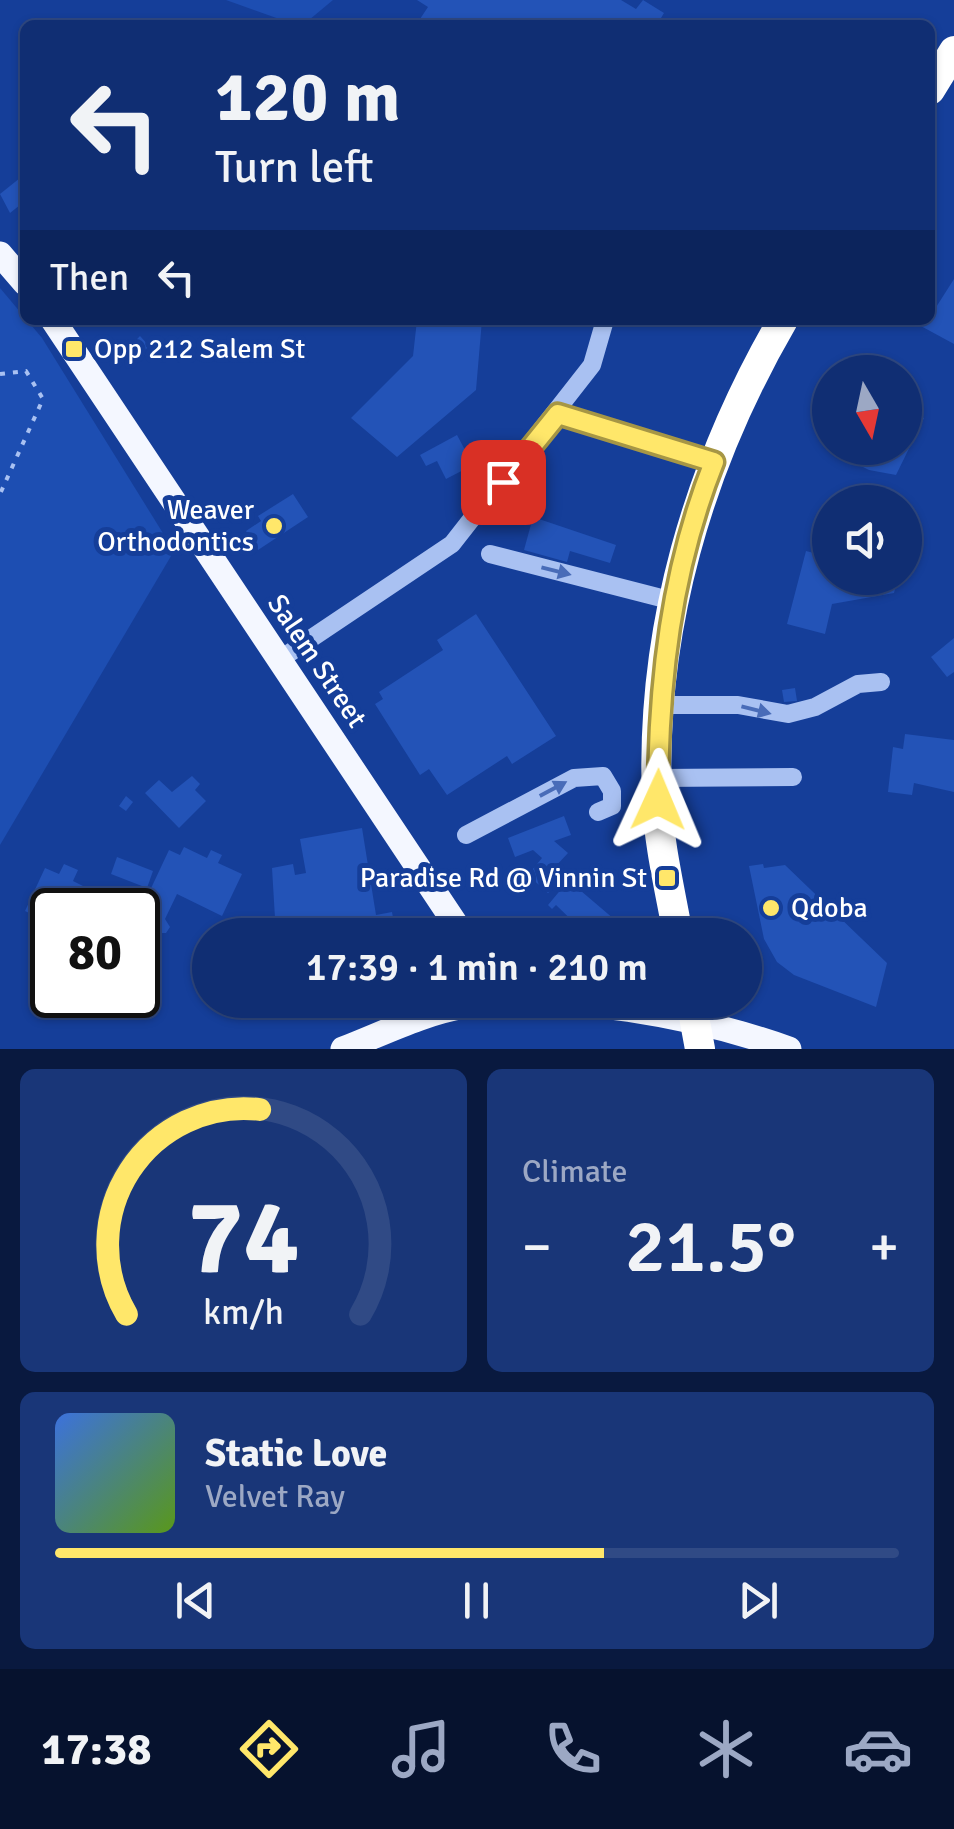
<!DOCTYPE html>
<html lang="en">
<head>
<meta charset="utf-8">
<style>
	body { margin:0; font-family:Signika,sans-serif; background:#193678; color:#f1f3f6; height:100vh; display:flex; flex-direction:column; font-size:38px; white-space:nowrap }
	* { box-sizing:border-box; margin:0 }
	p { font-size:32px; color:#9ca8c4 }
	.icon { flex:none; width:55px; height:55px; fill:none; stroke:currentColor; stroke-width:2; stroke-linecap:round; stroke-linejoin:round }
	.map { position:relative; height:1049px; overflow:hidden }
	.details { display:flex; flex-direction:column; gap:20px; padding:20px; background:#09193f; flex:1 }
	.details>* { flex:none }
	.guide { position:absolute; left:20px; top:20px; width:915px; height:305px; border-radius:15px; box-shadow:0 2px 8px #0004,0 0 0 2px #304a85; background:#102e73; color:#f1f3f6; overflow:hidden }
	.needle { width:65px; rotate:171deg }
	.fabs { position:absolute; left:812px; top:355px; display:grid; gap:20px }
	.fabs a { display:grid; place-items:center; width:110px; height:110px; border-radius:50%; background:#102e73; box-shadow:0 2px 8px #0004,0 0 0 2px #304a85; font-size:50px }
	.speed { position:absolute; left:30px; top:888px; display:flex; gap:20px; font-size:50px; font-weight:700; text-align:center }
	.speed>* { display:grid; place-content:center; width:130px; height:130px; border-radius:50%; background:#102e73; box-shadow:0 2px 8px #0004,0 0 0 2px #304a85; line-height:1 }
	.speed .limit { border:5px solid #111; border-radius:15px; background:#fff; color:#111 }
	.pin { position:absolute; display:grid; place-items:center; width:85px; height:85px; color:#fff; margin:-42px; border-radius:20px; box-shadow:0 5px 15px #0006 }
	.me { position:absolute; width:110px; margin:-55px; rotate:1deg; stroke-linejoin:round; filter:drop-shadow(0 0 8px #0008) }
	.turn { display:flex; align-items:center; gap:35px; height:210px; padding:0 30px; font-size:45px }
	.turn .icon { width:130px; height:130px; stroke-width:2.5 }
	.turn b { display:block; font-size:70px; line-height:85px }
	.then { display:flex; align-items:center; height:95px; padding:0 30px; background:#0003; gap:20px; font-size:38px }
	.big { font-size:75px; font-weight:600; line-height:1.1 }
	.details .tile { flex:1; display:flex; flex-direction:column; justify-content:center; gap:15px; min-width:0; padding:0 35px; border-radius:15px; background:#193678 }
	.details .dial { align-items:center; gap:0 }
	.dial svg { height:260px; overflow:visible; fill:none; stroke:#304a85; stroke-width:7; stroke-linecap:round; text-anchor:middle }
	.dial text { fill:#f1f3f6; stroke:none }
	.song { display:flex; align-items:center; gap:30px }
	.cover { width:120px; height:120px; border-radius:15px; background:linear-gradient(135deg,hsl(220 70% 55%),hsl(90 70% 35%)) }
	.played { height:10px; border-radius:5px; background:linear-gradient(90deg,#ffe76a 65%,#304a85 65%) }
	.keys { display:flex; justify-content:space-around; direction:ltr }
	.heat { display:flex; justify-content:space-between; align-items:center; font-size:55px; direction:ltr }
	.details .tiles { flex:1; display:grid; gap:20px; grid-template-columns:1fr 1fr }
	.tile:last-child { grid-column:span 2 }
	.trip { position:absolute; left:192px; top:918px; width:570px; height:100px; border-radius:50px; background:#102e73; box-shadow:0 2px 8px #0004,0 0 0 2px #304a85; font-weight:600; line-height:100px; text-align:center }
	.tab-bar { display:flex; height:160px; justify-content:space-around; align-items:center; background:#06122e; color:#9ca8c4 }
	.tab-bar .icon { width:70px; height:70px }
	.tab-bar .active { color:#ffe76a }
	.tab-bar b { font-size:45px; color:#f1f3f6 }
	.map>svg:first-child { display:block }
	.green { fill:#1d4eb2 }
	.building { fill:#2353b7 }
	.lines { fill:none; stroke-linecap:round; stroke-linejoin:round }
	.path { stroke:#a9c1f2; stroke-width:4; stroke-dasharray:5 8; stroke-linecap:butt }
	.minor { stroke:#a9c1f2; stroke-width:18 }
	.major { stroke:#f4f7ff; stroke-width:25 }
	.highway { stroke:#fff; stroke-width:30 }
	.oneway { fill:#496cb8 }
	.route-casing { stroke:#a69645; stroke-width:25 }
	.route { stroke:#ffe76a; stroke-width:18 }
	.poi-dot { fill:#ffe76a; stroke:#153e99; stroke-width:4 }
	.labels { text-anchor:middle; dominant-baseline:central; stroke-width:10; stroke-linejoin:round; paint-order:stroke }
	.poi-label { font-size:28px; fill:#fff; stroke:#153e99; text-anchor:start }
	.street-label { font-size:28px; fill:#fff; stroke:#153e99 }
</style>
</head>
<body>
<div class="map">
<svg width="954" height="1049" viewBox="0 0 954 1049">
	<rect width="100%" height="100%" fill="#153e99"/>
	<g class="green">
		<polygon points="226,0 333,0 303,25 296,25"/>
		<polygon points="0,288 42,338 174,551 0,845"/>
	</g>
	<g class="building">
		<polygon points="417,0 621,0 636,9 643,0 664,13 658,23 662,25 416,25 428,7"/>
		<polygon points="25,174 25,201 10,213 0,194"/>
		<polygon points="954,279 954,344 919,325 930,320 930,309 933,312"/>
		<polygon points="417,320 482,320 476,390 397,457 351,418 413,356"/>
		<polygon points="140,336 149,346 136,359 127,350"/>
		<polygon points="905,409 924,418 896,475 869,470 829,450 905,448"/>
		<polygon points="457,435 473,465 446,479 437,461 426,466 420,455"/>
		<polygon points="293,494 308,517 258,550 246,531 261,521 258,516"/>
		<polygon points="533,517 616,545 610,563 570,551 567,562 524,550"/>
		<polygon points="825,540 830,541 830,578 898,578 894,593 832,604 825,634 787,624 806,551 822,555"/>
		<polygon points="476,614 556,736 512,764 507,756 447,795 429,769 420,775 375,704 383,699 379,692 443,650 437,640"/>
		<polygon points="954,638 954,672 947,677 931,657"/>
		<polygon points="795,688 797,701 784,702 782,690"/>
		<polygon points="905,734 954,740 954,792 914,783 912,795 888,792 893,747 903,749"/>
		<polygon points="192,776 200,784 195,790 206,801 179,828 145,793 159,780 172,792"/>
		<polygon points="126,796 133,802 126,811 119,806"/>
		<polygon points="564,816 571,835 554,841 568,853 554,868 621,925 615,935 587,935 556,905 552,909 548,905 563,887 558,884 548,893 528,875 542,858 533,850 515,857 508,838"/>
		<polygon points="362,828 376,915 392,912 396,935 276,935 272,868 293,864 295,875 306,873 300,839"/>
		<polygon points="184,847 207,858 211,850 222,855 218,863 242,874 222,916 177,894 165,919 170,927 166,933 156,933 143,960 138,957 138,916 169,850 180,855"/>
		<polygon points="117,857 153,871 147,888 111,874"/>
		<polygon points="64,864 78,870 73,881 95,892 91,900 112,910 52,910 52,924 25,911 45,868 59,874"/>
		<polygon points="763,864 764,868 785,865 887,963 876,1007 794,975 777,962 764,939 749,866"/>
		<polygon points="221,1000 239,1000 234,1014 219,1008"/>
	</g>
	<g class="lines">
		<polyline class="path" points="0,374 26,371 43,399 0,494"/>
		<g class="minor">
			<polyline points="558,414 714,461"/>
			<polyline points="490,554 673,601"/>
			<polyline points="279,660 452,544 592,365 605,320"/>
			<polyline points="660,705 738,705 788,714 815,707 858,684 881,682"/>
			<polyline points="657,778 793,777"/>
			<polyline points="466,835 574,778 603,776 612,791 612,806 598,812"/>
		</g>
		<g class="major">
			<polyline points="0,254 25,283"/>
			<polyline points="53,320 463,935"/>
			<path d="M343 1049C382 1034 423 1013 465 1006 560 990 699 1017 789 1049"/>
		</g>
		<g class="highway">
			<polyline points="930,90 954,51"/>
			<path d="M678 935C670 890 659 845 657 800 650 630 698 466 783 320"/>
			<polyline points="691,1000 700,1049"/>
			<polyline points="579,1003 585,1000"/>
		</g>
	</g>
	<defs><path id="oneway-solid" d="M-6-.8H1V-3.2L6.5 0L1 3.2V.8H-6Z" transform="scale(2.5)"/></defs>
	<g class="oneway">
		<use href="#oneway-solid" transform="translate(556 571) rotate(14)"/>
		<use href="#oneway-solid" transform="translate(756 710) rotate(14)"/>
		<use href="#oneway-solid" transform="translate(553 789) rotate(-28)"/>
	</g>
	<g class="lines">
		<g class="route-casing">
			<path id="route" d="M503 482 558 414 714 462C671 570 658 683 658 800"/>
		</g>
		<use href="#route" class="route"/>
	</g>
	<g class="poi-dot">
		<rect x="64" y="339" width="20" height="20" rx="5"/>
		<circle cx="274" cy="526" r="10"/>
		<rect x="657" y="868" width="20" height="20" rx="5"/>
		<circle cx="771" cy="908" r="10"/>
	</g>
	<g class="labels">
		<g class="poi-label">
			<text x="94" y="349">Opp 212 Salem St</text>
			<text x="254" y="510" text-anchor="end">Weaver<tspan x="254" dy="32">Orthodontics</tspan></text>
			<text x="647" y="878" text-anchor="end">Paradise Rd @ Vinnin St</text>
			<text x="791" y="908">Qdoba</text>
		</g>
		<g class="street-label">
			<text transform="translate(317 661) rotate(56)">Salem Street</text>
		</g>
	</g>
</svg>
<div class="fabs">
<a><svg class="needle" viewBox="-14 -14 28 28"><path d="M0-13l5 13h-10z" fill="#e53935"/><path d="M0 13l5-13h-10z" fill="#9ca8c4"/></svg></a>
<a><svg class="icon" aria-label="sound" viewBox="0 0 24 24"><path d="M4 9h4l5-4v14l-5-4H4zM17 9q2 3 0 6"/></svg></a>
</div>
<div class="speed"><div class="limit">80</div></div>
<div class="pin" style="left:503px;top:482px;background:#d93025"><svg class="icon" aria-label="arrive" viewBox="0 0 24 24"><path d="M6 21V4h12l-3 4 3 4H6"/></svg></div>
<svg class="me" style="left:658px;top:800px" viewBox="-20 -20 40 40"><path d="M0-17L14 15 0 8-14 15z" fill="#ffe76a" stroke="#fff" stroke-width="4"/></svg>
<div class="trip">17:39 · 1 min · 210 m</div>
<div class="guide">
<div class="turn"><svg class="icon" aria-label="left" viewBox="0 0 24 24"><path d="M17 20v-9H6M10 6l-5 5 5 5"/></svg><div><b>120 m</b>Turn left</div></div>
<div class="then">Then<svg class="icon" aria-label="left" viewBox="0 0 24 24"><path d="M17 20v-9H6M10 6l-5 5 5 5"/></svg></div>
</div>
</div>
<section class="details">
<div class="tiles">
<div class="tile dial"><svg viewBox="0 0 100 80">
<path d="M14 69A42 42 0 1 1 86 69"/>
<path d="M14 69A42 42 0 0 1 55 6" stroke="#ffe76a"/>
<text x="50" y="56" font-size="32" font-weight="700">74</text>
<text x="50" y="72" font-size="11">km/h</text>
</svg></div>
<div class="tile"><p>Climate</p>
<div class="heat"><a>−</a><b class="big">21.5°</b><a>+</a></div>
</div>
<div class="tile">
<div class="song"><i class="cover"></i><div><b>Static Love</b><p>Velvet Ray</p></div></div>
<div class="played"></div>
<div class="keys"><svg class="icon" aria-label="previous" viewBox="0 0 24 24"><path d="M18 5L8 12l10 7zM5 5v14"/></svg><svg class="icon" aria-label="pause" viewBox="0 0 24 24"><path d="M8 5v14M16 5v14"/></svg><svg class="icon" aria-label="next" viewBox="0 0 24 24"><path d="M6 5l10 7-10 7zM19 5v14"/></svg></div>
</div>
</div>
</section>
<nav class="tab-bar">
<b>17:38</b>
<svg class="icon active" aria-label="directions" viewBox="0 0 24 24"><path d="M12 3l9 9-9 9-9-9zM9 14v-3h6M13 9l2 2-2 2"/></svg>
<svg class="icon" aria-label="music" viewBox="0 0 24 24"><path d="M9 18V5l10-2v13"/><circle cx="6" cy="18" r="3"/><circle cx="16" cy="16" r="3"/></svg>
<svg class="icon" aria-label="phone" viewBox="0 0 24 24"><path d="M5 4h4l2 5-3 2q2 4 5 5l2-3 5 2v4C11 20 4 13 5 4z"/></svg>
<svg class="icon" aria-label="climate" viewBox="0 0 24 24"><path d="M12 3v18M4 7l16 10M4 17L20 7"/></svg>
<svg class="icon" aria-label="car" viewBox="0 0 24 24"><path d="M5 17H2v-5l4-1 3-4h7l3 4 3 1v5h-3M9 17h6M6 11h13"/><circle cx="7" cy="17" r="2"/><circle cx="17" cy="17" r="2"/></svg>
</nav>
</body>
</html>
